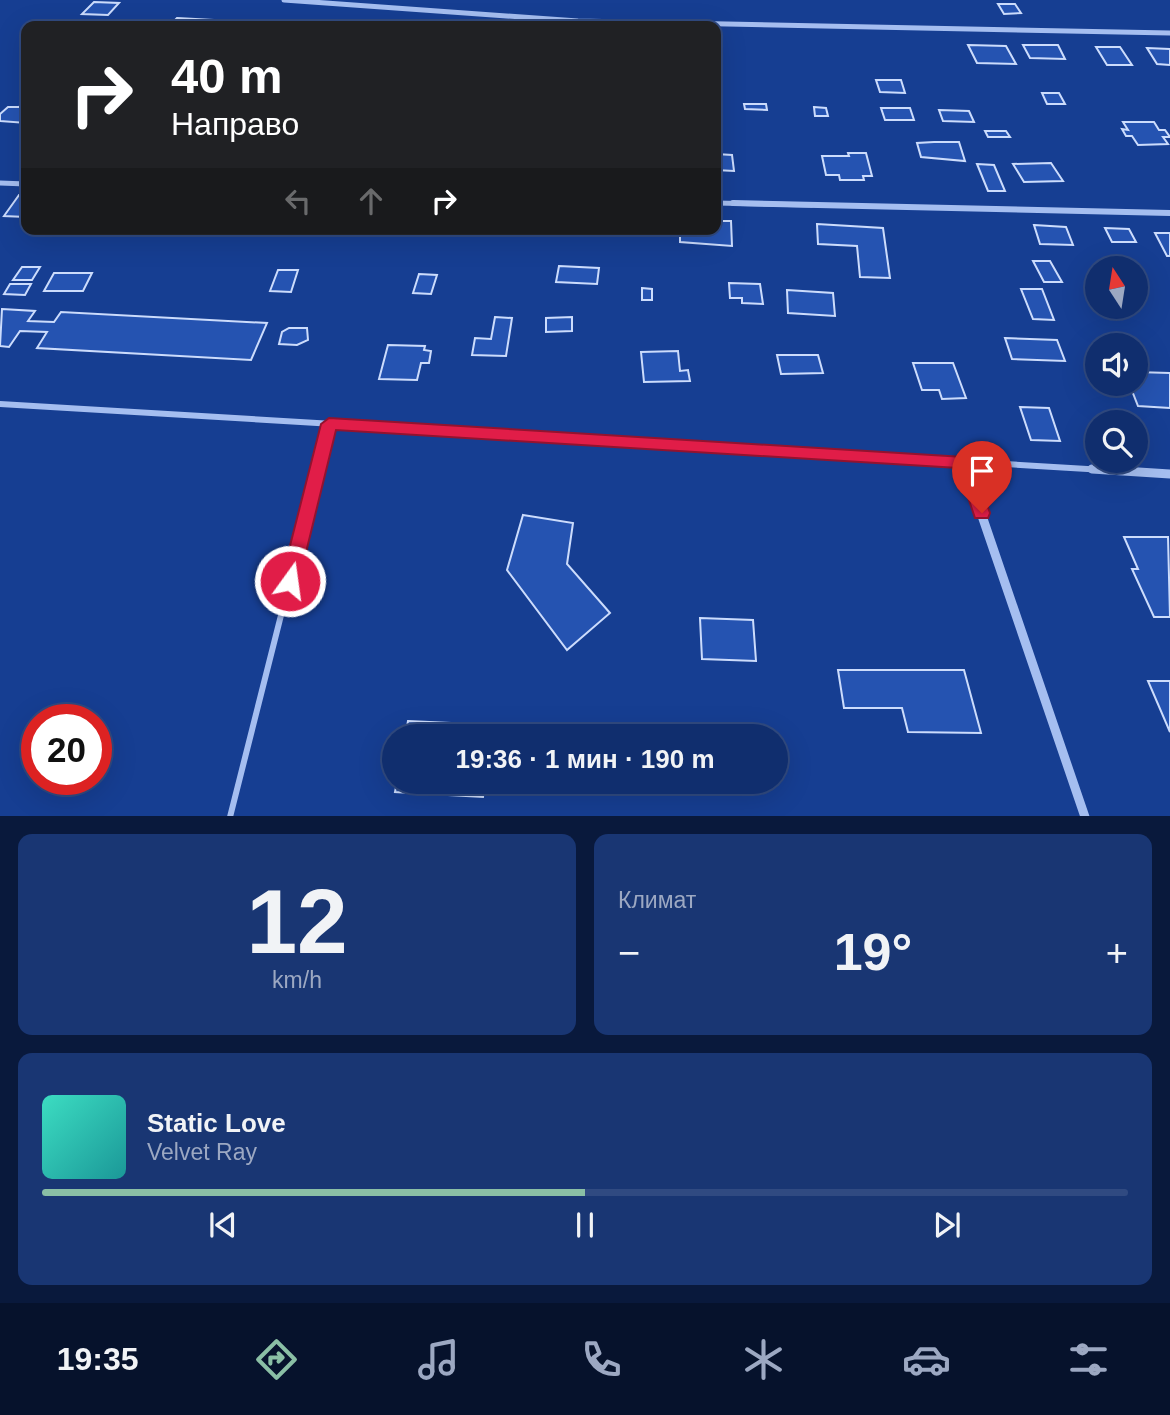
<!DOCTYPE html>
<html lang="ru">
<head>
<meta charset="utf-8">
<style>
	body { margin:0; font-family:Arial,sans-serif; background:#193673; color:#f1f3f6; height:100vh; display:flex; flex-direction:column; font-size:26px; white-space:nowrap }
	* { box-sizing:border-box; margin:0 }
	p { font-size:23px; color:#9ca8c2 }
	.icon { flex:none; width:38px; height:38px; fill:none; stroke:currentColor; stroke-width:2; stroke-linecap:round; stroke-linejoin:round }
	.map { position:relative; height:816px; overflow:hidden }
	.panel { display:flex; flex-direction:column; gap:18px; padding:18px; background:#09193c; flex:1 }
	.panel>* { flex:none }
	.guide { position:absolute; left:21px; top:21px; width:700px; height:214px; border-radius:14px; box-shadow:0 7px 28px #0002,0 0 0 2px #304a81; background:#202124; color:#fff; overflow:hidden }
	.needle { width:46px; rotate:348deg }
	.tools { position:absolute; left:1085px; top:256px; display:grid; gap:14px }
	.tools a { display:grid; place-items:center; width:63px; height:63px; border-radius:50%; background:#102e6e; box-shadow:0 7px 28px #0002,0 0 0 2px #304a81; font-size:35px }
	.speed { position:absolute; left:21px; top:704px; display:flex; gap:14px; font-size:35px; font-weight:700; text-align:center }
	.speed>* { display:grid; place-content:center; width:91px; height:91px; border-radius:50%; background:#102e6e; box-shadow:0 7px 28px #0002,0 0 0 2px #304a81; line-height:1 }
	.speed .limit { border:10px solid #d22; background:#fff; color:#111 }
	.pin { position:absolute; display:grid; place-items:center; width:60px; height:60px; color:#fff; margin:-72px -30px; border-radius:50% 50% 50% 0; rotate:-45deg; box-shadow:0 0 7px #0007 }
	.pin .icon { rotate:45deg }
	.me { position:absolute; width:77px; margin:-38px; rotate:14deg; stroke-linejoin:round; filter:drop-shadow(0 0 5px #0008) }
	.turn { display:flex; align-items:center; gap:24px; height:147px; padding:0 35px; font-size:32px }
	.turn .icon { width:91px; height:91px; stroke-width:2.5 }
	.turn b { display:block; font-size:49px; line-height:60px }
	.lanes { display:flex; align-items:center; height:66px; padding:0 35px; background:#0003; justify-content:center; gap:35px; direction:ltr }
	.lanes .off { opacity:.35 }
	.big { font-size:52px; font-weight:700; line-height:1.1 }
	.panel .widget { flex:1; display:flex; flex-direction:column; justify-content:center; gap:10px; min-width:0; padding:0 24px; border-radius:14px; background:#193673 }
	.panel .dial { align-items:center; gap:0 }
	.dial b { font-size:91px; line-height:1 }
	.song { display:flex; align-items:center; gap:21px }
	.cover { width:84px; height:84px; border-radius:10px; background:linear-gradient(135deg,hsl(170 70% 55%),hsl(180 70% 35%)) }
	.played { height:7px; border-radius:4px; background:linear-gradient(90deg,#8abfa5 50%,#304a81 50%) }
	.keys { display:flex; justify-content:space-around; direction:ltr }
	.heat { display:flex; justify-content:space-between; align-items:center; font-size:38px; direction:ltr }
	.panel .tiles { flex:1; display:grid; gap:18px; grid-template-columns:1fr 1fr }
	.widget:last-child { grid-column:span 2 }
	.trip { position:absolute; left:382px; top:724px; width:406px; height:70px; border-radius:35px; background:#102e6e; box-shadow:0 7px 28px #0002,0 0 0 2px #304a81; font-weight:700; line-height:70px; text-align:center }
	.tabs { display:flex; height:112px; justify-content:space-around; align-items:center; background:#06122c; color:#9ca8c2 }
	.tabs .icon { width:49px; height:49px }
	.tabs .selected { color:#8abfa5 }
	.tabs b { font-size:32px; color:#f1f3f6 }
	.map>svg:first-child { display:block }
	.building { fill:#2553b1; stroke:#ccdcfc; stroke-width:2 }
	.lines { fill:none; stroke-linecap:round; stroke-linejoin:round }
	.service-far1 { stroke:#a5bef0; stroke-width:5 }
	.service { stroke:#a5bef0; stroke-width:6 }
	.minor-far2 { stroke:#a5bef0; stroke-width:5 }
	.minor-far1 { stroke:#a5bef0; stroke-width:6 }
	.minor { stroke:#a5bef0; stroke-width:9 }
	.route { fill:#e11d48; stroke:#92132f; stroke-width:2 }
</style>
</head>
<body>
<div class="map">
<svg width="1170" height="817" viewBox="0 0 1170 817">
	<rect width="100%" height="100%" fill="#163e92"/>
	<g class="building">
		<polygon points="94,2 119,3 108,15 82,14"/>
		<polygon points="998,4 1015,4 1021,13 1004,14"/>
		<polygon points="177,18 212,20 207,26 169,26"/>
		<polygon points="968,45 1006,46 1016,64 977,63"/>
		<polygon points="1023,45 1058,45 1065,59 1030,58"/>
		<polygon points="1096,47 1120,47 1132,65 1107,65"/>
		<polygon points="1147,48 1170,49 1170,65 1157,64"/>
		<polygon points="876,80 901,80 905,93 880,92"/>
		<polygon points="1042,93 1059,93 1065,104 1047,104"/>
		<polygon points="24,102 26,102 26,123 0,121 0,114 8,107 19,107"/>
		<polygon points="744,104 766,104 767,110 745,109"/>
		<polygon points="814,107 826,108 828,116 815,116"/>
		<polygon points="881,108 910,108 914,120 885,120"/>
		<polygon points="939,110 969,111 974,122 943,121"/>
		<polygon points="1123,122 1154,122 1159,130 1165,130 1170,137 1163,137 1168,144 1138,145 1132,136 1126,136 1122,129 1128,130"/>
		<polygon points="985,131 1006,131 1010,137 988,137"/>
		<polygon points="934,142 959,142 965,161 921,157 917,143"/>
		<polygon points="848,153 866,153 872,176 863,176 864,180 840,180 839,175 826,175 822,156 849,156"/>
		<polygon points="716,154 732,155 734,171 716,170"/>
		<polygon points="1051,163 1063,181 1024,182 1013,164"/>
		<polygon points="977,164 994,165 1005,191 988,191"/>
		<polygon points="19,195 26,196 26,217 4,216"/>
		<polygon points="716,221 731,221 732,246 680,242 680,229 716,229"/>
		<polygon points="817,224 883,228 890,278 860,277 857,246 818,244"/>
		<polygon points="1034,225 1066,227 1073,245 1040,244"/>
		<polygon points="1105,228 1129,229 1136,242 1112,242"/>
		<polygon points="98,229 141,229 139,233 97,231"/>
		<polygon points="459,229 489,229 488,234 458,233"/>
		<polygon points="1155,233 1170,233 1170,256 1167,256"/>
		<polygon points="1033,261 1050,261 1062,282 1044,282"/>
		<polygon points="559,266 599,268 597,284 556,282"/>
		<polygon points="22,267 40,267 32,280 13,280"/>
		<polygon points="278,270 298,270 291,292 270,291"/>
		<polygon points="54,273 92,273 83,291 44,291"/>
		<polygon points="419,274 437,275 431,294 413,293"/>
		<polygon points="729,283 760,284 763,304 742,303 742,298 730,298"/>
		<polygon points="10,284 31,284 25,295 4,294"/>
		<polygon points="642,288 652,289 652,300 642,300"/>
		<polygon points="1021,289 1042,289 1054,320 1033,319"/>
		<polygon points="787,290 833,293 835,316 788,313"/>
		<polygon points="2,309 35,311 28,321 54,322 61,312 267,323 251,360 37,348 47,332 20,331 9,347 0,346"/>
		<polygon points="495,317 512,318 506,356 472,355 475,338 491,339"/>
		<polygon points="572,317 572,331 546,332 546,318"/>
		<polygon points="289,328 307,328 308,340 297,345 279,344 282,332"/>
		<polygon points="1005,338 1057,340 1065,361 1012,359"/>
		<polygon points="388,345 425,346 424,350 431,351 429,363 421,363 417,380 379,379"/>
		<polygon points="678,351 680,371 688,370 690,381 644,382 641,352"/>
		<polygon points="777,355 818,355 823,373 781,374"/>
		<polygon points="913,363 953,363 966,398 942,399 939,390 922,390"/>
		<polygon points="1136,372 1170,373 1170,408 1138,406 1129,383 1136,383"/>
		<polygon points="1020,407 1049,408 1060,441 1031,440"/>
		<polygon points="523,515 573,523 567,564 610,613 567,650 507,570"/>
		<polygon points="1124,537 1168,537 1170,617 1154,617 1132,569 1138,569"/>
		<polygon points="700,618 753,620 756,661 702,659"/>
		<polygon points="838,670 964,670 981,733 908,732 902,708 844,708"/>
		<polygon points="1148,681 1170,681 1170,732"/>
		<polygon points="408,721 493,725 491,737 405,737"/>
		<polygon points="397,782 485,782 483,797 395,792"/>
	</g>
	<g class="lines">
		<polyline class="service-far1" points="317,471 329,424"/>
		<polyline class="service" points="230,817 318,469"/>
		<g class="minor-far2">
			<polyline points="284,0 578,21 1170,33"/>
			<polyline points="0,183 26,184"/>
			<polyline points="716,203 812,205"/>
		</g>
		<g class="minor-far1">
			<polyline points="733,203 1170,213"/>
			<polyline points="0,404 1121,471"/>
			<polyline points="964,463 967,471"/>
		</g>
		<g class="minor">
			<polyline points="966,469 1085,817"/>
			<polyline points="1092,469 1170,474"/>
		</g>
	</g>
	<polygon class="route" points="329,418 964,457 973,463 990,513 988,518 975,518 958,468 336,430 299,581 296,586 290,588 283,586 281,581 321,424"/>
</svg>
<div class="tools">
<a><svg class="needle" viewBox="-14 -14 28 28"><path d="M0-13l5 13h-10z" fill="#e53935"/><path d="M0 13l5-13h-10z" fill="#9ca8c2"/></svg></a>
<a><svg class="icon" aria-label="sound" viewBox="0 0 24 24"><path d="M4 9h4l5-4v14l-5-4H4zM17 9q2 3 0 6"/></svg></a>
<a><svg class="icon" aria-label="search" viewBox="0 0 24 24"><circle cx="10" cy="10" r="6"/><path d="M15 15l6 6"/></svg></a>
</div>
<div class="speed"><div class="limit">20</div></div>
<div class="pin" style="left:982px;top:513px;background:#d93025"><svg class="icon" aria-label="arrive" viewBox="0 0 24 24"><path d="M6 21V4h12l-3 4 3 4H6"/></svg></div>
<svg class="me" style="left:290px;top:581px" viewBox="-20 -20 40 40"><circle r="17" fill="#e11d48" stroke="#fff" stroke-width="3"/><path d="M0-11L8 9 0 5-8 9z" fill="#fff"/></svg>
<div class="trip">19:36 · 1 мин · 190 m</div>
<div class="guide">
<div class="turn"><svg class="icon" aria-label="right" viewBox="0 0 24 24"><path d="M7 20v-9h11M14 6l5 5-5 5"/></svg><div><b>40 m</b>Направо</div></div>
<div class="lanes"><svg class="icon off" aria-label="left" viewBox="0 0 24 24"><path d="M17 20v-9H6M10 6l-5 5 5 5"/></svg><svg class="icon off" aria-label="ahead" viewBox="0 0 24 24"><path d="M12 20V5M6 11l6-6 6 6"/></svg><svg class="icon" aria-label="right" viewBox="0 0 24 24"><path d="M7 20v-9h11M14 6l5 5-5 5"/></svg></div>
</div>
</div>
<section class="panel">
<div class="tiles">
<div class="widget dial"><b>12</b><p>km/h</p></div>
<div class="widget"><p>Климат</p>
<div class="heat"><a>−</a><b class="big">19°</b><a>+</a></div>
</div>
<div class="widget">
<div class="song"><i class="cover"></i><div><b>Static Love</b><p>Velvet Ray</p></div></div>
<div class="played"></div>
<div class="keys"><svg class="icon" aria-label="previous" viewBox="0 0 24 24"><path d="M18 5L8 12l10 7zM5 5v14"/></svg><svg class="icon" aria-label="pause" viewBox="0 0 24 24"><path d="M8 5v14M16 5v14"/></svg><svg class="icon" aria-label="next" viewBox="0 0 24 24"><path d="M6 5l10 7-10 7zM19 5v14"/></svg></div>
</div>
</div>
</section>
<nav class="tabs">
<b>19:35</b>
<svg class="icon selected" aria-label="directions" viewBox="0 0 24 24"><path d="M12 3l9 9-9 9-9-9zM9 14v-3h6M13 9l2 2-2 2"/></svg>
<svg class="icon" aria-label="music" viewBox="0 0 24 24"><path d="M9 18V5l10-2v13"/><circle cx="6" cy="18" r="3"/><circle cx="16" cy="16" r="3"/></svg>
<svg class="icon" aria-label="phone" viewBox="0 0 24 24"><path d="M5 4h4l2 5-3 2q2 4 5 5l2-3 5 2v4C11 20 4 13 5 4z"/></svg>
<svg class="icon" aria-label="climate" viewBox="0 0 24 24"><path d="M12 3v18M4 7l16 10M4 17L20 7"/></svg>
<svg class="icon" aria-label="car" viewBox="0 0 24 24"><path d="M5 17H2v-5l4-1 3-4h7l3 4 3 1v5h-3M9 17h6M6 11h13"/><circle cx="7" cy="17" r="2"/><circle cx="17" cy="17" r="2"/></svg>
<svg class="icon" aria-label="filters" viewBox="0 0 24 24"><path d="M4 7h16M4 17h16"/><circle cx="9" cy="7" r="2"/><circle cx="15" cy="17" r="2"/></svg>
</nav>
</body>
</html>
